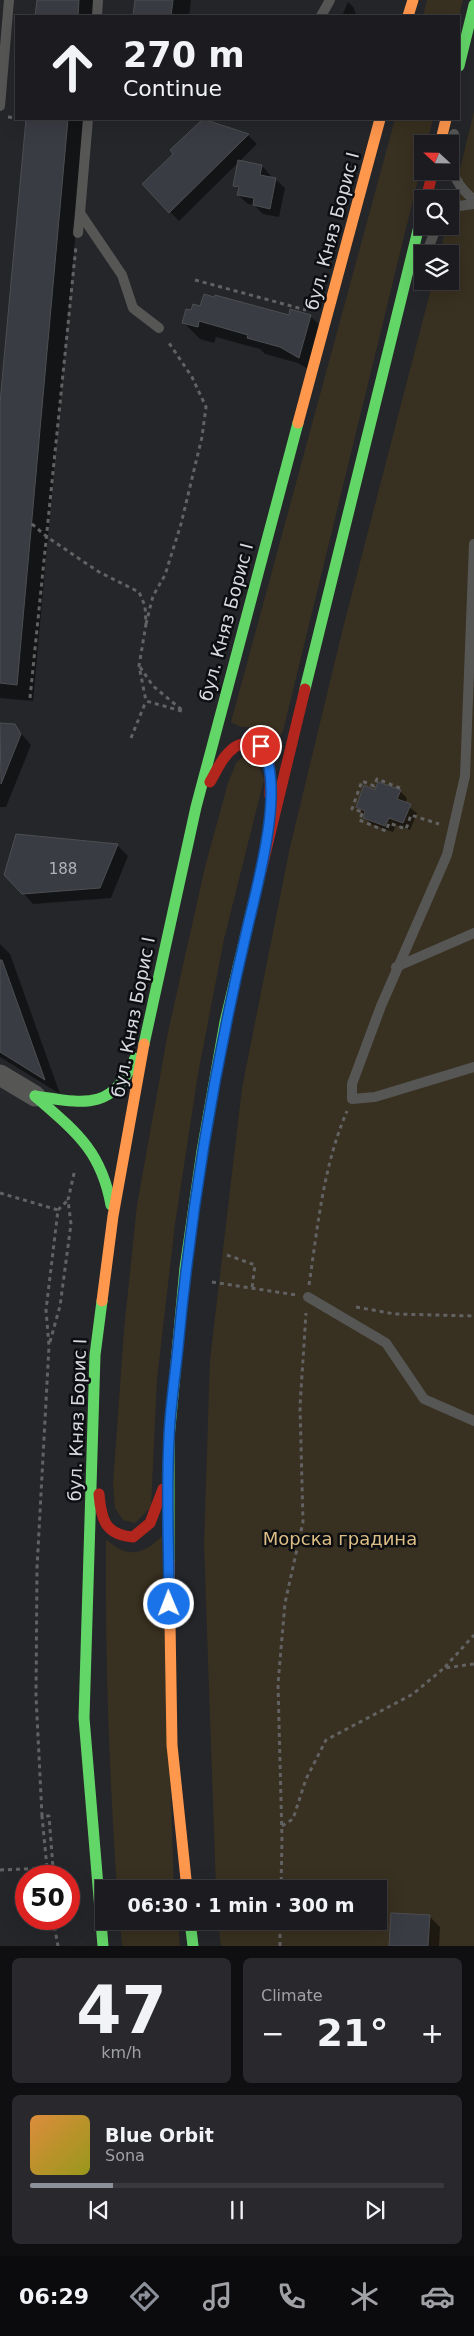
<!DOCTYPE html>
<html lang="en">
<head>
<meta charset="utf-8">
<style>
	body { margin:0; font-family:"DejaVu Sans",sans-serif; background:#29292d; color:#f1f3f6; height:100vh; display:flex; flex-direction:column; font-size:19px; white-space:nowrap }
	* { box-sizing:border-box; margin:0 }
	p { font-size:16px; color:#a0a1a5 }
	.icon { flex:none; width:28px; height:28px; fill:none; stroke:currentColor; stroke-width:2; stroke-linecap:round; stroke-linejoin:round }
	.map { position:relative; height:1946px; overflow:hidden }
	.side { display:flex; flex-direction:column; gap:12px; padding:12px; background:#0f0f12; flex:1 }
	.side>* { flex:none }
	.guide { position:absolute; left:15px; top:15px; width:445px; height:105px; border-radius:0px; box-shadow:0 5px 20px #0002,0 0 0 1px #3a3a3e; background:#1c1c20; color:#f1f3f6; overflow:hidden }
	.needle { width:32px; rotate:292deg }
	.fabs { position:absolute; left:414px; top:135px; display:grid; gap:10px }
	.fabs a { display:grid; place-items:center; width:45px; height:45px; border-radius:0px; background:#1c1c20; box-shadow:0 5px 20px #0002,0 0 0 1px #3a3a3e; font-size:25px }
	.speed { position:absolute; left:15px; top:1865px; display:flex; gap:10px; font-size:25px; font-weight:700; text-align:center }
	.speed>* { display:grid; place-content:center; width:65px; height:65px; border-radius:50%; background:#1c1c20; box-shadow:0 5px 20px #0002,0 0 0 1px #3a3a3e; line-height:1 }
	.speed .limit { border:8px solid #d22; background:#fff; color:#111 }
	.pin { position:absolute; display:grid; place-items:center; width:42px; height:42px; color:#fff; margin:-21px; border:2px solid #fff; border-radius:50%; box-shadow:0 1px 5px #0007 }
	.me { position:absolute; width:55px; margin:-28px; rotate:359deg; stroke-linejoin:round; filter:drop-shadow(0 0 4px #0008) }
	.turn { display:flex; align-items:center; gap:18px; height:105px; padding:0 25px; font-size:22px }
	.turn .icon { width:65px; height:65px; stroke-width:2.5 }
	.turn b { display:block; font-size:35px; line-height:42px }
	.big { font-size:38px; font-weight:800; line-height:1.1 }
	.side .widget { flex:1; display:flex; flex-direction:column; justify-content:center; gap:8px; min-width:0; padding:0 18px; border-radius:8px; background:#29292d }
	.side .dial { align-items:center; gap:0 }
	.dial b { font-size:65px; line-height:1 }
	.song { display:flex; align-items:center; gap:15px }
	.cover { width:60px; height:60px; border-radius:8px; background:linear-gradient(135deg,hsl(30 70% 55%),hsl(60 70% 35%)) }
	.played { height:5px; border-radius:2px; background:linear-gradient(90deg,#8c9099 20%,#3a3a3e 20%) }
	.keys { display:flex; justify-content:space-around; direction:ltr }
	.heat { display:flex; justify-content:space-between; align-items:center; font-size:28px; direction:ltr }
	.side .tiles { flex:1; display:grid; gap:12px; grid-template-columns:1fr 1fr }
	.widget:last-child { grid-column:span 2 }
	.trip { position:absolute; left:95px; top:1880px; width:292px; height:50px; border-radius:0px; background:#1c1c20; box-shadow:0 5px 20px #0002,0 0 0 1px #3a3a3e; font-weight:800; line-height:50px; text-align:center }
	.tabs { display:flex; height:80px; justify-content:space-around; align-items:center; background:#0b0b0d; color:#a0a1a5 }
	.tabs .icon { width:35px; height:35px }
	.tabs .on { color:#8c9099 }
	.tabs b { font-size:22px; color:#f1f3f6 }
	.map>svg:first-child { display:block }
	.green { fill:#383020 }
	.shadow { fill:#0007 }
	.building { fill:#3a3c43; stroke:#4d4e52 }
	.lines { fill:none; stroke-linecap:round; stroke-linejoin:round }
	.path { stroke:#626263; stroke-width:3; stroke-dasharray:4 4; stroke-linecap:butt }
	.lane { stroke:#565655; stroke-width:10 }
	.street { stroke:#565655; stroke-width:21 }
	.fast { stroke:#63d668; stroke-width:11 }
	.slow { stroke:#ff974d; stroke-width:11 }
	.jam { stroke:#b3261e; stroke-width:11 }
	.route-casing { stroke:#114b97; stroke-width:12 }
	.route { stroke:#1a73e8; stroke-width:9 }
	.labels { text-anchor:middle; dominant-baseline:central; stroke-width:5; stroke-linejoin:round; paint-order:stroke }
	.number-label { font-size:15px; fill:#b0b2b8 }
	.street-label { font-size:18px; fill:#d7d9df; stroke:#0d0e12 }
	.park-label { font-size:18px; fill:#ddbe85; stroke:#0d0e12 }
</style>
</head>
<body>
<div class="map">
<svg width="474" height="1946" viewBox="0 0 474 1946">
	<rect width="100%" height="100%" fill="#25262a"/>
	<g class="green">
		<polygon points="427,0 463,0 459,16 423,16"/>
		<polygon points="474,111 474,1946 221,1946 218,1921 379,1921 379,1889 216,1889 204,1544 210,1360 242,1088 290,847 343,628 433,281 450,281 450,254 440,254 446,226 450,226 450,211"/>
		<path d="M395 119H433L427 144H422V163L284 727 281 735 273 738C258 720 246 733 231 722Z"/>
		<polygon points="244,756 254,756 264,779 224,939 198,1074 175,1224 157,1379 151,1507 135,1523 123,1520 115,1508 113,1484 124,1330 137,1205 168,1032 205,867 228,783 236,763"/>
		<path d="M162 1536 174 1889H117C109 1773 105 1655 106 1539 127 1559 143 1555 162 1536Z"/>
		<polygon points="120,1921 178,1921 180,1946 122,1946"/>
	</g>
	<g class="shadow">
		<polygon points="38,0 97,0 95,16 37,16"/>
		<polygon points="136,0 191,0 189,16 134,16"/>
		<polygon points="348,2 354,8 356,16 342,16"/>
		<polygon points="27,119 86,119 33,701 0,698 0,419"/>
		<polygon points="204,119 248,135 257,144 179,221 143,184 175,154"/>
		<polygon points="262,166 271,176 271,178 275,179 285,188 279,217 263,214 254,205 248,204 238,195 239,190 235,186"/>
		<polygon points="201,308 290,317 310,316 327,332 316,374 298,363 265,354 260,349 216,337 214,343 200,339 183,322 192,311"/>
		<polygon points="0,724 14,725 31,745 6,807 0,807"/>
		<polygon points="376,791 400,791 407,798 405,804 417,813 410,830 396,825 393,832 371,824 364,817 365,815 357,807"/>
		<polygon points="17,836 118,846 128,856 111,898 33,904 23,893"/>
		<polygon points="0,944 10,954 60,1094 0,1057"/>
		<polygon points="429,1916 440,1927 439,1946 391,1946"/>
	</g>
	<g class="building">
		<polygon points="37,0 79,0 78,16 35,16"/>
		<polygon points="135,0 173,0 171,16 133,16"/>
		<polygon points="26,119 68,119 17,685 0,683 0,403"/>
		<polygon points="203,119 249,134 169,213 142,184 173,154 170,150"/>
		<polygon points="238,160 262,165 260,175 276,178 270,209 253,205 254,198 237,195 239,187 233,186"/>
		<polygon points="204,294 214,297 215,295 289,315 290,309 311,315 299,358 280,347 247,338 248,335 199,321 198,327 182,323 186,309 191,310 193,304 200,306"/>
		<polygon points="0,723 15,724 21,734 1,784"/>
		<polygon points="378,782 401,790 397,799 411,804 403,823 389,818 385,826 363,818 365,811 356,807 364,785 375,790"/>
		<polygon points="16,834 118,844 100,888 22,894 4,875"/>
		<polygon points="0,960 2,960 45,1080 0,1052"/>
		<polygon points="391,1913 430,1915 428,1946 389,1946"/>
	</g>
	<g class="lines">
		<g class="path">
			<polyline points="8,117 16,118"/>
			<polyline points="195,280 306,310"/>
			<polyline points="32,524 47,537 99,572 139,592 145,606 146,624 139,666 146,701 185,712"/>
			<polyline points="146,624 153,596 165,575 181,524 202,437 206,407 192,377 167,340"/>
			<polyline points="140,667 153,686 182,710"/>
			<polyline points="30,698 76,246"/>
			<polyline points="131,738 146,701"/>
			<polyline points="400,788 377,779 374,786 362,781 352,809 363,812 359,820 386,831 389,823 406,829 411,815 439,824"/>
			<polyline points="0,1193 58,1210 46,1310 49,1346 37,1568 36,1696 42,1816 49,1816 53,1868 47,1868 48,1876"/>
			<polyline points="58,1210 68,1200"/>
			<polyline points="227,1255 255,1265 252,1288"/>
			<polyline points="212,1282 296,1295"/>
			<path d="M309 1285C318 1225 323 1167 347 1111"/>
			<polyline points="356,1307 395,1314 474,1316"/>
			<polyline points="50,1342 60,1306 71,1224 68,1200 75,1169"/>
			<polyline points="445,1667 474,1635"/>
			<polyline points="282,1826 293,1819 306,1779 326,1740 413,1694 444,1668 474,1664"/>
			<polyline points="0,1870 47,1868 42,1816"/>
			<polyline points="281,1889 282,1839 278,1684 285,1603 303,1522 300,1406 306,1313"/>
			<polyline points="53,1919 58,1946"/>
			<polyline points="280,1946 280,1921"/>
		</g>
		<g class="lane">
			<polyline points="97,16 98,0"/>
			<polyline points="321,16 330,0"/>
			<polyline points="0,106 9,0"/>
			<polyline points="88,119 80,213 122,275 133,308 159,328"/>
			<path d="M454 134C451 166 448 178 474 200"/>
			<polyline points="450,211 459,206 474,204"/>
			<polyline points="78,233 80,213"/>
			<polyline points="426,254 437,226"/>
			<polyline points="474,544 465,776 447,855 381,1006 352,1084 352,1099 375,1097 474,1067"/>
			<polyline points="396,967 474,933"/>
			<polyline points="308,1297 386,1343 424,1399 474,1421"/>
		</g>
		<polyline class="street" points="0,1075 35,1096"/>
		<g class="fast">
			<polyline points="459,66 474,5"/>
			<polyline points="305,689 422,214"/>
			<polyline points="144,1044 196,807 298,423"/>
			<path d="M35 1096C83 1103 113 1112 135 1058"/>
			<path d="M35 1096C75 1131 101 1150 111 1205"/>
			<polyline points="102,1301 95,1355 84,1718 103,1946"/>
			<polyline points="169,1561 169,1438 185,1268 202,1151 225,1022 253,904"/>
			<polyline points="190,1921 193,1946"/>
		</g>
		<g class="slow">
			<polyline points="408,16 413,0"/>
			<polyline points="440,144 446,119"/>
			<polyline points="298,423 380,119"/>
			<polyline points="102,1301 113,1216 144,1044"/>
			<polyline points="169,1561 172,1745 187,1889"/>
		</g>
		<g class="jam">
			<polyline points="426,199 433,171"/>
			<path d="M210 782C217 770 223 755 235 747 241 743 247 743 253 745 274 749 270 780 270 796"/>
			<polyline points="253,904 305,689"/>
			<path d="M99 1494C101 1519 105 1535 133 1537L150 1523 163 1489"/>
		</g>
	</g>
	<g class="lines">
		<g class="route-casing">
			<path id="route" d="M169 1604C169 1549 166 1493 169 1438 170 1408 175 1377 178 1347 191 1208 214 1070 246 934 256 889 287 785 261 746"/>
		</g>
		<use href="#route" class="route"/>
	</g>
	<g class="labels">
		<g class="number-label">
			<text x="63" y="869">188</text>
		</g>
		<g class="street-label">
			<text transform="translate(332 231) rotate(-75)">бул. Княз Борис I</text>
			<text transform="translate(226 622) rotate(-75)">бул. Княз Борис I</text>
			<text transform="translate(133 1017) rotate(-79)">бул. Княз Борис I</text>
			<text transform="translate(77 1420) rotate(-88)">бул. Княз Борис I</text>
		</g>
		<g class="park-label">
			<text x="340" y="1538">Морска градина</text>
		</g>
	</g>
</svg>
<div class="fabs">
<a><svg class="needle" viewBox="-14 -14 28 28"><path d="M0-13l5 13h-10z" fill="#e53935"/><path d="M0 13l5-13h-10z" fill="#a0a1a5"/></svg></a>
<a><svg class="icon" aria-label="search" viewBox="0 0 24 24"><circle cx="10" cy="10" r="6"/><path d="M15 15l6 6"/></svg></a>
<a><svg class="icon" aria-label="layers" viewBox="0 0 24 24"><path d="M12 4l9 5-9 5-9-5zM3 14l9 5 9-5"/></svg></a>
</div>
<div class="speed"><div class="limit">50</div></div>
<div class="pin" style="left:261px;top:746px;background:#d93025"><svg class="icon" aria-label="arrive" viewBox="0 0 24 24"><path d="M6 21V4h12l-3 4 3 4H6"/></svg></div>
<svg class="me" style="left:169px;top:1604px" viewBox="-20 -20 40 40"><circle r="17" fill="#1a73e8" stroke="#fff" stroke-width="3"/><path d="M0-11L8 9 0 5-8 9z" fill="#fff"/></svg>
<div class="trip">06:30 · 1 min · 300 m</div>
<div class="guide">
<div class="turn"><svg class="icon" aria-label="ahead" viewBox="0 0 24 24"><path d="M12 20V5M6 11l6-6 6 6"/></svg><div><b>270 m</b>Continue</div></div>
</div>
</div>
<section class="side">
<div class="tiles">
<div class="widget dial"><b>47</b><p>km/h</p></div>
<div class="widget"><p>Climate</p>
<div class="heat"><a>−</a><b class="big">21°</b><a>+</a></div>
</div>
<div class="widget">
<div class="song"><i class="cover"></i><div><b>Blue Orbit</b><p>Sona</p></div></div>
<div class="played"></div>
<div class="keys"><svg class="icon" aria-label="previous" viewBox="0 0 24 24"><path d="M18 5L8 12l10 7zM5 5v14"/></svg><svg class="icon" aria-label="pause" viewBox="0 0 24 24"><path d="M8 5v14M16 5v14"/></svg><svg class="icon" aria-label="next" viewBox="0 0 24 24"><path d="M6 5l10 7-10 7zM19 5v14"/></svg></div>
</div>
</div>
</section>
<nav class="tabs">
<b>06:29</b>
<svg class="icon on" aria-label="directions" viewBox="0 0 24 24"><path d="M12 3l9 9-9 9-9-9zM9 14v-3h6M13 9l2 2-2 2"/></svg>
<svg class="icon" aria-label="music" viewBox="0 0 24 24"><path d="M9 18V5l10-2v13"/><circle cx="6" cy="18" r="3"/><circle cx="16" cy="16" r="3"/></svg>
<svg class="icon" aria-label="phone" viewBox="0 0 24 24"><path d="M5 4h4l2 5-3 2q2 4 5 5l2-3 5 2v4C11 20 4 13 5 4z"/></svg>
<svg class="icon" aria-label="climate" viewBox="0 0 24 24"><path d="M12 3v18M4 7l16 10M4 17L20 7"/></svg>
<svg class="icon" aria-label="car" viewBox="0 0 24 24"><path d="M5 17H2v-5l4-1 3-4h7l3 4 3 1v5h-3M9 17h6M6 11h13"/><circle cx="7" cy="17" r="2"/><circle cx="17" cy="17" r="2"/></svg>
</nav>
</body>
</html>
